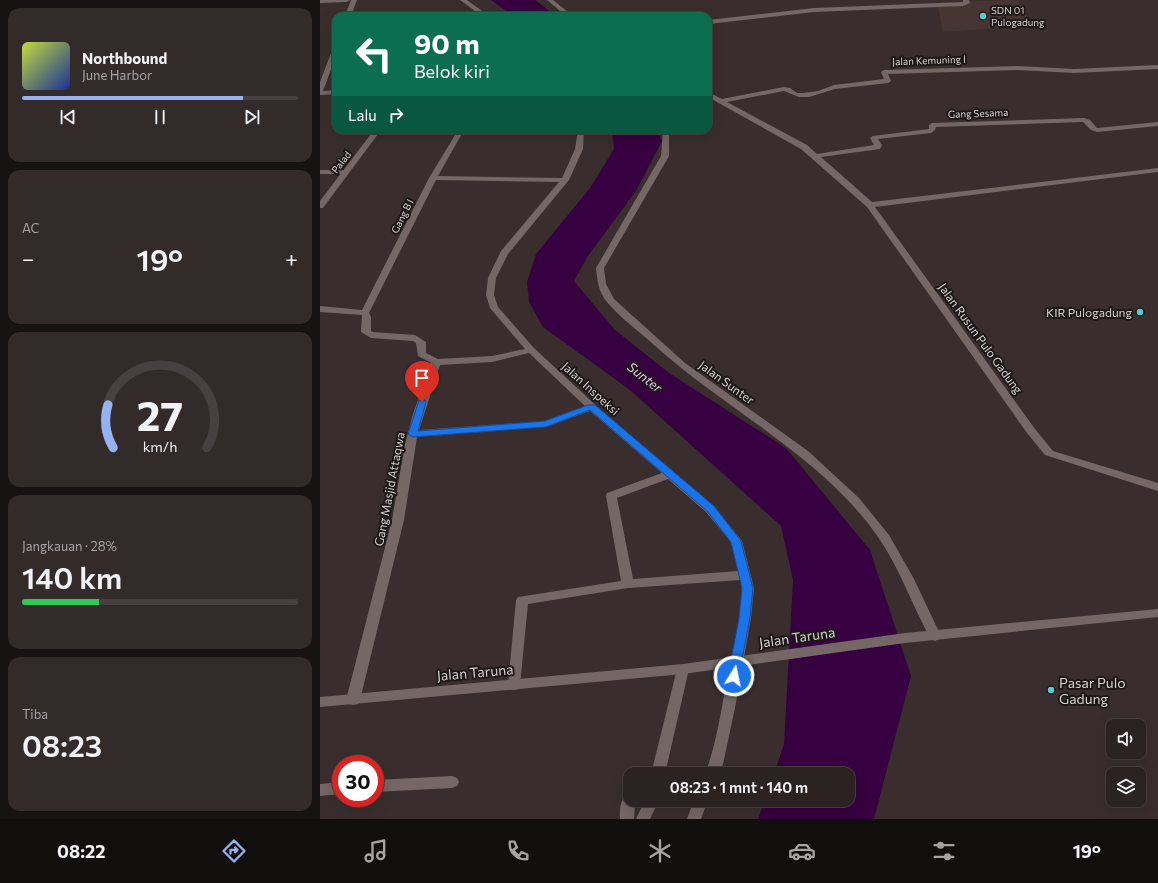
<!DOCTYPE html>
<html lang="id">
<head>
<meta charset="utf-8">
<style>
	body { margin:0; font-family:Commissioner,sans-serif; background:#332a2a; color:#f1f3f6; height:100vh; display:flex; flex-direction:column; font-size:15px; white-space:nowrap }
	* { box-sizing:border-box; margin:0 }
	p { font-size:13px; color:#a6a4a5 }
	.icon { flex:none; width:22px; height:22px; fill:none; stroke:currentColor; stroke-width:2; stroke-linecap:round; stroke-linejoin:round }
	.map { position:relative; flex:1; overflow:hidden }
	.side { display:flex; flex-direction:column; gap:8px; padding:8px; background:#181313; width:320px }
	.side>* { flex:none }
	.top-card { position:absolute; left:12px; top:12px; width:380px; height:122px; border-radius:12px; box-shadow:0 4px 16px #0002,0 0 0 1px #473f40; background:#0b6e4f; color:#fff; overflow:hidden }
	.fabs { position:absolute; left:786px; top:719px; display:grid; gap:8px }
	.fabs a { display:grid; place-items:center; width:40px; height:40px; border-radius:8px; background:#2b2222; box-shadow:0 4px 16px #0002,0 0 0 1px #473f40; font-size:20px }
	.speed { position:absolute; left:12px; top:755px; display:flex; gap:8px; font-size:20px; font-weight:700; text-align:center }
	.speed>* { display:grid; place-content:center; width:52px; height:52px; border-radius:50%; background:#2b2222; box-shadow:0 4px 16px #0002,0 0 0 1px #473f40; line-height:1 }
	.speed .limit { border:6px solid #d22; background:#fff; color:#111 }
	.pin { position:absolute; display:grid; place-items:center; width:34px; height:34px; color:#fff; margin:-41px -17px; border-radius:50% 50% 50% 0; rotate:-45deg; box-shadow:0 0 4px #0007 }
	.pin .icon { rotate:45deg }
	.me { position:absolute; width:44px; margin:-22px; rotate:10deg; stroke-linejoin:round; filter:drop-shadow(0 0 3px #0008) }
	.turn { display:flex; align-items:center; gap:14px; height:84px; padding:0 16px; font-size:18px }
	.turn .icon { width:52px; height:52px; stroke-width:2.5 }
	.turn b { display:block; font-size:28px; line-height:34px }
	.then { display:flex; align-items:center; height:38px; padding:0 16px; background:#0003; gap:8px; font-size:15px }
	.big { font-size:30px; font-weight:600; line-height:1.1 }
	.side .widget { flex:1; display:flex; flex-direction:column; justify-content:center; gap:6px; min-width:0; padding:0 14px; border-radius:12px; background:#332a2a }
	.side .dial { align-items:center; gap:0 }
	.dial svg { height:104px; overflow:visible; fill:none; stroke:#473f40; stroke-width:7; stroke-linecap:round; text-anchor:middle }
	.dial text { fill:#f1f3f6; stroke:none }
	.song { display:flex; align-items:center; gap:12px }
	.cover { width:48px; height:48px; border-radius:6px; background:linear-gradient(135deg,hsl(70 70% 55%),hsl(230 70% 35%)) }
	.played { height:4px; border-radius:2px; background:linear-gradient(90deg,#95b2f1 80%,#473f40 80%) }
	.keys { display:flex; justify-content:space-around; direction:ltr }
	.heat { display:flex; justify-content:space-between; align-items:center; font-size:22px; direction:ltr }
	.charge { height:6px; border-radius:3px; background:linear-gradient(90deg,#34c759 28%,#473f40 0) }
	.trip { position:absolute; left:303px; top:767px; width:232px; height:40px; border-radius:12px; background:#2b2222; box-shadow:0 4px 16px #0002,0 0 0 1px #473f40; font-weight:600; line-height:40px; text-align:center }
	.tabs { display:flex; height:64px; justify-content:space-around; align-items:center; background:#110e0e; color:#a6a4a5 }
	.tabs .icon { width:28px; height:28px }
	.tabs .selected { color:#95b2f1 }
	.tabs b { font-size:18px; color:#f1f3f6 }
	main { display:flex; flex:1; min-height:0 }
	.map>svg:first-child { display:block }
	.built { fill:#473533 }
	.water { fill:#370040 }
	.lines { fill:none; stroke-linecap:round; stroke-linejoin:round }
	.lane { fill:#746765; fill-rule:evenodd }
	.street { fill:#746765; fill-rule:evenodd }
	.secondary { fill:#746765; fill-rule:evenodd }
	.route { fill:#1a73e8; stroke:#114b97 }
	.poi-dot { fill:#52cdd0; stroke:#1d1817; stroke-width:1.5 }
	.labels { text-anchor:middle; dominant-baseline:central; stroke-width:4; stroke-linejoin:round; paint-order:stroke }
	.far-poi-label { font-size:10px; fill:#d7d0cf; stroke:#1d1817; text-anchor:start }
	.far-street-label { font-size:10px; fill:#d7d0cf; stroke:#1d1817 }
	.poi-label { font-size:12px; fill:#d7d0cf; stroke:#1d1817; text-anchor:end }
	.street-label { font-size:12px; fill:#d7d0cf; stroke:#1d1817 }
	.water-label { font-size:13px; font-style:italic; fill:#eebff6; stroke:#1d1817 }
	.near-street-label { font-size:14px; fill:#d7d0cf; stroke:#1d1817 }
	.near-poi-label { font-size:14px; fill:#d7d0cf; stroke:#1d1817; text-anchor:start }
</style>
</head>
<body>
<main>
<section class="side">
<div class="widget">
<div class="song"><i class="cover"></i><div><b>Northbound</b><p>June Harbor</p></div></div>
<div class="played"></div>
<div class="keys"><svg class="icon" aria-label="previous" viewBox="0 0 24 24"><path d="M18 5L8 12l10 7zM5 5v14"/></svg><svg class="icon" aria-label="pause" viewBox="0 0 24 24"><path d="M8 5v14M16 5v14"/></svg><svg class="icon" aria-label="next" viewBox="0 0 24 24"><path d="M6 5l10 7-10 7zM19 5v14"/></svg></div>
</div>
<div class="widget"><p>AC</p>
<div class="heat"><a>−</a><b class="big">19°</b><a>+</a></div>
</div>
<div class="widget dial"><svg viewBox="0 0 100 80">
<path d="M14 69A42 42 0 1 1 86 69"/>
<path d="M14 69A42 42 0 0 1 10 36" stroke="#95b2f1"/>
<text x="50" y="56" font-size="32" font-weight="700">27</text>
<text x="50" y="72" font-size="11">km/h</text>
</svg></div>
<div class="widget"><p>Jangkauan · 28%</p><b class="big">140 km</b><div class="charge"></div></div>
<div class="widget"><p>Tiba</p><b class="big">08:23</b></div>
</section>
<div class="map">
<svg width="838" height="819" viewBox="0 0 838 819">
	<rect width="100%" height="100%" fill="#392e2d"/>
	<polygon class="built" points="697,0 713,25 623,32 618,7 655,1"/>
	<g class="water">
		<polygon points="171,0 215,0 236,16 193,16"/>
		<polygon points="292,130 338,130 342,141 316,191 268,256 254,281 294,329 349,373 466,448 550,550 591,676 554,819 438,819 445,800 528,800 528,774 454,774 464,744 473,580 461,526 310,390 223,327 209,302 207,282 216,254 270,188 294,149"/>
	</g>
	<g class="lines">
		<g class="lane">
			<polygon points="0,170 25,170 29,172 25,174 0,174"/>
			<polygon points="363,664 368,666 369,669 345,774 331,774 357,669 358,666"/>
			<path d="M310 794V800H318L315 806 314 819H300C300 810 299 798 310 794Z"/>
			<polygon points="325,800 339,800 330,819 316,819"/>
		</g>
		<g class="street">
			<polygon points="0,0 30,0 27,2 0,3"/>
			<polygon points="31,0 37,0 31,16 25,16"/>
			<polygon points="140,0 147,0 169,16 162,16"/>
			<polygon points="227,0 233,0 253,16 246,16"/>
			<polygon points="643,0 649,0 650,3 643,6 494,12 388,24 388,20 494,8 643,2"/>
			<polygon points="16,46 16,56 3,91 16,90 16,94 0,95 0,82 13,48"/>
			<polygon points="838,65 838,69 754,73 698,70 568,74 571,81 568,83 515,89 489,97 479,97 464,91 407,102 487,145 497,154 554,145 550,138 553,136 609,129 609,125 612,123 764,118 770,120 777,128 838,122 838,126 777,132 771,130 763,122 616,127 615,130 611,133 558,139 562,145 560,149 501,157 552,202 838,168 838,172 555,207 715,429 733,451 838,483 838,491 725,455 707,433 547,207 481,149 388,97 388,92 402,99 464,87 470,88 477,93 483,93 498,91 514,85 564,79 561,72 564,70 698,66 754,69"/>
			<polygon points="54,130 61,130 3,208 0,208 0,201"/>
			<path d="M138 130H144L118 176 242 178 255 149 258 130H264L263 149 249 180 188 254 176 278 174 295 178 307 214 348 282 411 394 506 422 541 434 588 431 618 415 708 403 764 399 774H385C397 743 402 705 408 673 413 647 426 604 420 580L308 588 208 604 200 685 199 689 194 690 189 689 188 685 196 600 198 597 301 581 286 496 287 493 342 473 270 411 226 427 97 437 84 520 40 700 38 704 33 705 28 704 26 700 72 520 85 444 93 414 111 363 98 356 96 343 93 341 51 338 41 332 42 315 0 312V306L42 310 109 178ZM116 180 239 182 181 251 168 278 166 295 170 308 205 349 172 356 118 359 106 353V342L95 335 53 332 51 331V317L49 313ZM209 353 265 406 225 421 99 430 120 365 172 362ZM348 479 386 512 411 542 418 571 313 579 297 498Z"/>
			<path d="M343 130H349V156L284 268 286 284 294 299 365 363 488 451 539 498 569 535 594 579 621 636 619 639 615 641 611 639C592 606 580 568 558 537 501 455 407 411 334 345 319 331 300 318 287 302 279 293 277 280 276 268L341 156Z"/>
			<polygon points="132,776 137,778 139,782 137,786 132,788 55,792 55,780"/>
			<polygon points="21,782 21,794 0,796 0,784"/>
			<polygon points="374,800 388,800 381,819 367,819"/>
		</g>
		<polygon class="secondary" points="838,609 838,617 585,643 363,674 0,707 0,697 363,664 585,633"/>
	</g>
	<polygon class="route" points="99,400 105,400 106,402 98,431 225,421 268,405 275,405 394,506 421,541 433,588 430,618 418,680 414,681 409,680 408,676 419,618 422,588 411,542 387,511 270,410 226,427 93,437 88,434"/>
	<g class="poi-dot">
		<circle cx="663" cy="16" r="4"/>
		<circle cx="820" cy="312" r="4"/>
		<circle cx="731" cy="690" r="4"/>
	</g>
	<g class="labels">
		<g class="far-poi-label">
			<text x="671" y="10">SDN 01<tspan x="671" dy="12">Pulogadung</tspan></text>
		</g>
		<g class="far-street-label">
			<text transform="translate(609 60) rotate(-2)">Jalan Kemuning I</text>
			<text transform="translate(658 113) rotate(-2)">Gang Sesama</text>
			<text transform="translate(21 162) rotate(-52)">Palad</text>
			<text transform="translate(82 216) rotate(-63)">Gang B I</text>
		</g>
		<g class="poi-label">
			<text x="812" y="312">KIR Pulogadung</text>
		</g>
		<g class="street-label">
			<text transform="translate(661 338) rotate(54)">Jalan Rusun Pulo Gadung</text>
			<text transform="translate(407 382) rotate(36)">Jalan Sunter</text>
			<text transform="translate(271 388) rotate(42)">Jalan Inspeksi</text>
			<text transform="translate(69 489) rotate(-79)">Gang Masjid Attaqwa</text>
		</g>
		<g class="water-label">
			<text transform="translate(325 377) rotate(38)">Sunter</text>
		</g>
		<g class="near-street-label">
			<text transform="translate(477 637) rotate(-8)">Jalan Taruna</text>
			<text transform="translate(155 672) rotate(-5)">Jalan Taruna</text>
		</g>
		<g class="near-poi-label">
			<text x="739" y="682">Pasar Pulo<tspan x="739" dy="16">Gadung</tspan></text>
		</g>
	</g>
</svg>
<div class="fabs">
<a><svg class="icon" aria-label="sound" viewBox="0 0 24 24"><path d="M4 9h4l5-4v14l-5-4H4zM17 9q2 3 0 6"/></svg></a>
<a><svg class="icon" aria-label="layers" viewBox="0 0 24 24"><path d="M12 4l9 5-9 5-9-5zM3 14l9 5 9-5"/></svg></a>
</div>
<div class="speed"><div class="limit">30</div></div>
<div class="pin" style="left:102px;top:402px;background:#d93025"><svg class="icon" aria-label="arrive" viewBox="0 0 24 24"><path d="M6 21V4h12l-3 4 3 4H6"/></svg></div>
<svg class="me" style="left:414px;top:676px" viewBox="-20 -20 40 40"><circle r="17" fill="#1a73e8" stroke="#fff" stroke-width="3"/><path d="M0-11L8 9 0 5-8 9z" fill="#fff"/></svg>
<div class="trip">08:23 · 1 mnt · 140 m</div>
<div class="top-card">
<div class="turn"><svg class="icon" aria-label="left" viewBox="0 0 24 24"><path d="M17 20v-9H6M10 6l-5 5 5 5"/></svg><div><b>90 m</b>Belok kiri</div></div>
<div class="then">Lalu<svg class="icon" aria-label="right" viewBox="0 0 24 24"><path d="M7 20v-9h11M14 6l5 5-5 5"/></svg></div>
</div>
</div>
</main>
<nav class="tabs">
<b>08:22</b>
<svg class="icon selected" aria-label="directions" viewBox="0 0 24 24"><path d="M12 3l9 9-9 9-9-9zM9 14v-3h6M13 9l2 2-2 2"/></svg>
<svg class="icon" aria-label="music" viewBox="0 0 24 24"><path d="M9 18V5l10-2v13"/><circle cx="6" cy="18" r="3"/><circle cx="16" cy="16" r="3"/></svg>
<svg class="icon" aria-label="phone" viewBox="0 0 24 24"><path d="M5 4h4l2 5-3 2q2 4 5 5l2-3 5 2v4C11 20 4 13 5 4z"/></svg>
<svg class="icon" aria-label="climate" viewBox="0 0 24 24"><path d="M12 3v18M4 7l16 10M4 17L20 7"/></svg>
<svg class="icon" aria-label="car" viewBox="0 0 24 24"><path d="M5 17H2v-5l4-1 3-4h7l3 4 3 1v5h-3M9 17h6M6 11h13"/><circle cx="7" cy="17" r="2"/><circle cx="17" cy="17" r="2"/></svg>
<svg class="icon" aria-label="filters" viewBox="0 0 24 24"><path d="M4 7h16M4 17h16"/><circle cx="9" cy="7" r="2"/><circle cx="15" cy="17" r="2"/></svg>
<b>19°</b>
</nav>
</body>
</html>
